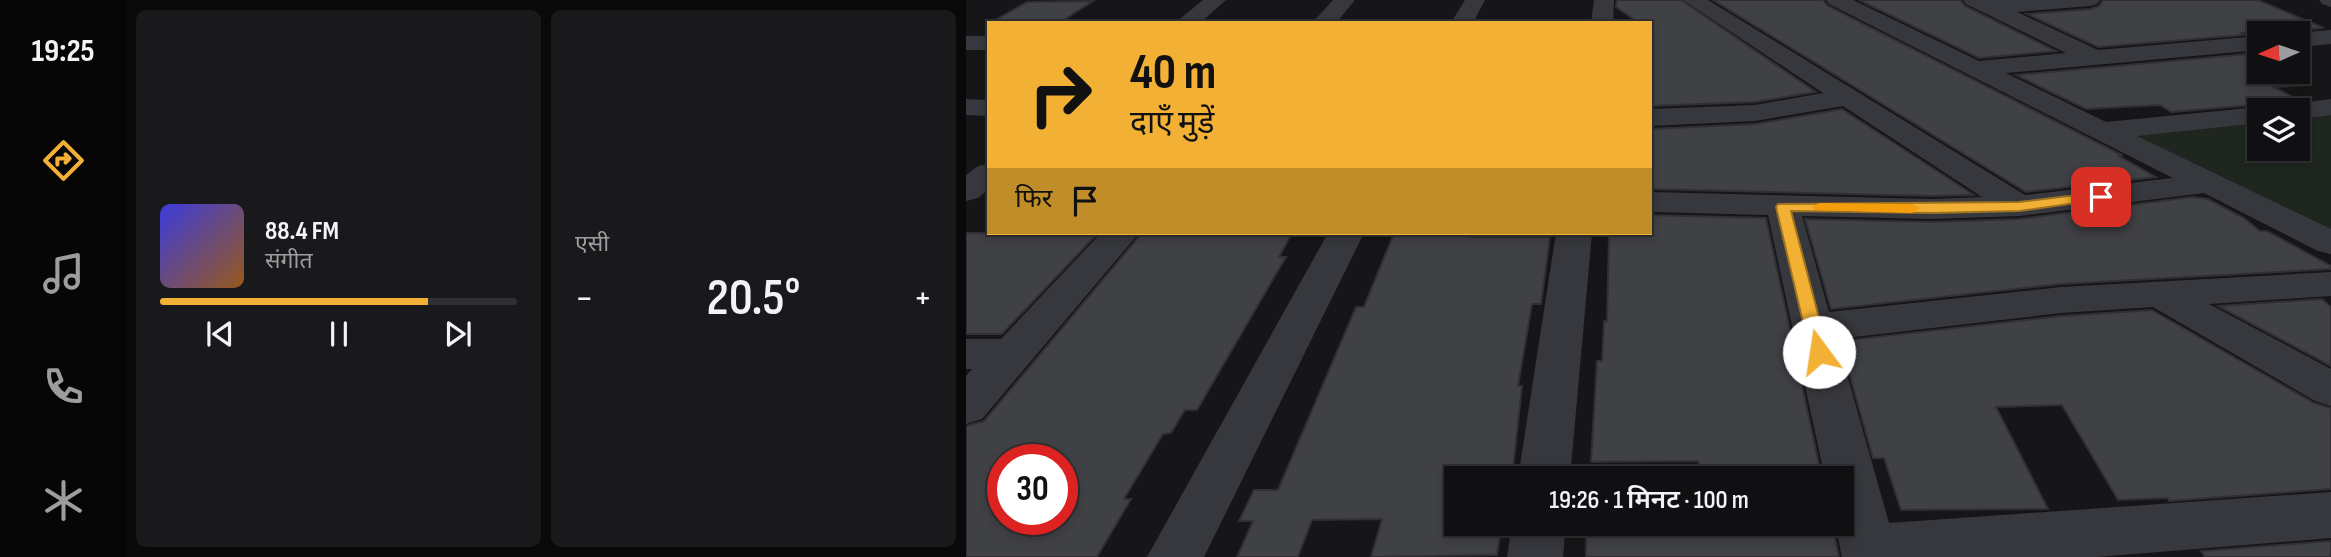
<!DOCTYPE html>
<html lang="hi">
<head>
<meta charset="utf-8">
<style>
	body { margin:0; font-family:"Sofia Sans Condensed","Noto Sans Devanagari",sans-serif; background:#19191b; color:#f1f3f6; height:100vh; display:flex; flex-direction:column; font-size:26px; white-space:nowrap }
	* { box-sizing:border-box; margin:0 }
	p { font-size:23px; color:#9c9d9f }
	.icon { flex:none; width:38px; height:38px; fill:none; stroke:currentColor; stroke-width:2; stroke-linecap:round; stroke-linejoin:round }
	.map { position:relative; flex:1; overflow:hidden }
	.panel { display:flex; flex-direction:column; gap:10px; padding:10px; background:#09090a; width:840px }
	.panel>* { flex:none }
	.guide { position:absolute; left:21px; top:21px; width:665px; height:214px; border-radius:0px; box-shadow:0 4px 10px #0003,0 0 0 2px #303032; background:#f2b134; color:#111; overflow:hidden }
	.needle { width:46px; rotate:267deg }
	.buttons { position:absolute; left:1281px; top:21px; display:grid; gap:14px }
	.buttons a { display:grid; place-items:center; width:63px; height:63px; border-radius:0px; background:#101012; box-shadow:0 4px 10px #0003,0 0 0 2px #303032; font-size:35px }
	.speed { position:absolute; left:21px; top:444px; display:flex; gap:14px; font-size:35px; font-weight:700; text-align:center }
	.speed>* { display:grid; place-content:center; width:91px; height:91px; border-radius:50%; background:#101012; box-shadow:0 4px 10px #0003,0 0 0 2px #303032; line-height:1 }
	.speed .limit { border:10px solid #d22; background:#fff; color:#111 }
	.pin { position:absolute; display:grid; place-items:center; width:60px; height:60px; color:#fff; margin:-30px; border-radius:14px; box-shadow:0 4px 10px #0006 }
	.me { position:absolute; width:77px; margin:-38px; rotate:346deg; stroke-linejoin:round; filter:drop-shadow(0 0 5px #0008) }
	.turn { display:flex; align-items:center; gap:24px; height:147px; padding:0 28px; font-size:32px }
	.turn .icon { width:91px; height:91px; stroke-width:2.5 }
	.turn b { display:block; font-size:49px; line-height:60px }
	.then { display:flex; align-items:center; height:66px; padding:0 28px; background:#0003; gap:14px; font-size:26px }
	.big { font-size:52px; font-weight:600; line-height:1.1 }
	.panel .widget { flex:1; display:flex; flex-direction:column; justify-content:center; gap:10px; min-width:0; padding:0 24px; border-radius:10px; background:#19191b }
	.song { display:flex; align-items:center; gap:21px }
	.cover { width:84px; height:84px; border-radius:10px; background:linear-gradient(135deg,hsl(240 70% 55%),hsl(30 70% 35%)) }
	.played { height:7px; border-radius:4px; background:linear-gradient(90deg,#f2b134 75%,#303032 75%) }
	.keys { display:flex; justify-content:space-around; direction:ltr }
	.heat { display:flex; justify-content:space-between; align-items:center; font-size:38px; direction:ltr }
	.panel .tiles { flex:1; display:grid; gap:10px; grid-template-columns:repeat(2,1fr) }
	.trip { position:absolute; left:478px; top:466px; width:410px; height:70px; border-radius:0px; background:#101012; box-shadow:0 4px 10px #0003,0 0 0 2px #303032; font-weight:600; line-height:70px; text-align:center }
	main { display:flex; flex:1; min-height:0 }
	.tab-bar { display:flex; flex-direction:column; width:126px; justify-content:space-around; align-items:center; background:#060607; color:#9c9d9f }
	.tab-bar .icon { width:49px; height:49px }
	.tab-bar .selected { color:#f2b134 }
	.tab-bar b { font-size:32px; color:#f1f3f6 }
	.map>svg:first-child { display:block }
	.green { fill:#1e261f }
	.building { fill:#404145; stroke:#303034; stroke-width:2; fill-rule:evenodd }
	.lines { fill:none; stroke-linecap:round; stroke-linejoin:round }
	.minor { fill:#37383d; fill-rule:evenodd }
	.route { fill:#f2b134; stroke:#9d7322; stroke-width:2 }
	.slow { fill:#f59e0b }
</style>
</head>
<body>
<main>
<nav class="tab-bar">
<b>19:25</b>
<svg class="icon selected" aria-label="directions" viewBox="0 0 24 24"><path d="M12 3l9 9-9 9-9-9zM9 14v-3h6M13 9l2 2-2 2"/></svg>
<svg class="icon" aria-label="music" viewBox="0 0 24 24"><path d="M9 18V5l10-2v13"/><circle cx="6" cy="18" r="3"/><circle cx="16" cy="16" r="3"/></svg>
<svg class="icon" aria-label="phone" viewBox="0 0 24 24"><path d="M5 4h4l2 5-3 2q2 4 5 5l2-3 5 2v4C11 20 4 13 5 4z"/></svg>
<svg class="icon" aria-label="climate" viewBox="0 0 24 24"><path d="M12 3v18M4 7l16 10M4 17L20 7"/></svg>
</nav>
<section class="panel">
<div class="tiles">
<div class="widget">
<div class="song"><i class="cover"></i><div><b>88.4 FM</b><p>संगीत</p></div></div>
<div class="played"></div>
<div class="keys"><svg class="icon" aria-label="previous" viewBox="0 0 24 24"><path d="M18 5L8 12l10 7zM5 5v14"/></svg><svg class="icon" aria-label="pause" viewBox="0 0 24 24"><path d="M8 5v14M16 5v14"/></svg><svg class="icon" aria-label="next" viewBox="0 0 24 24"><path d="M6 5l10 7-10 7zM19 5v14"/></svg></div>
</div>
<div class="widget"><p>एसी</p>
<div class="heat"><a>−</a><b class="big">20.5°</b><a>+</a></div>
</div>
</div>
</section>
<div class="map">
<svg width="1365" height="557" viewBox="0 0 1365 557">
	<rect width="100%" height="100%" fill="#161618"/>
	<polygon class="green" points="1365,111 1365,232 1157,130 1293,118 1293,149 1332,149 1332,114"/>
	<g class="building">
		<polygon points="651,0 715,0 850,92 789,102 684,106 684,23 673,23 650,7"/>
		<polygon points="747,0 857,0 862,6 1156,155 1153,156 1190,177 1060,192"/>
		<polygon points="893,0 994,0 999,6 1090,51 1013,58"/>
		<polygon points="1137,0 1292,0 1358,28 1331,30 1328,33 1276,33 1278,35 1132,47 1061,14 1125,9 1133,6"/>
		<polygon points="127,1 93,23 24,23 61,2"/>
		<polygon points="1293,53 1293,72 1320,72 1344,85 1308,87 1334,101 1205,112 1194,105 1120,109 1050,75"/>
		<polygon points="876,109 1008,195 967,196 684,189 684,129 789,124"/>
		<polygon points="1226,197 1242,199 1278,218 1294,231 1301,231 1365,266 1365,269 1095,284 865,309 839,219 967,222 1053,219"/>
		<polygon points="684,215 800,218 856,478 734,478 732,461 625,462 631,361 636,361 638,321 641,321 643,233 684,233"/>
		<polygon points="0,233 132,233 36,334 0,334"/>
		<path d="M176 233H326L313 257H320L231 410H219L205 433 197 434 158 499H165L131 557H0V426L18 421ZM37 460H96V520H37Z"/>
		<polygon points="428,233 504,233 502,237 584,237 575,304 566,304 552,386 556,386 546,478 490,478 490,523 536,523 531,555 405,557 416,519 346,520 332,557 271,557 287,521 273,521 288,490 312,490 390,307 398,307"/>
		<polygon points="1356,299 1365,307 1365,366 1252,306"/>
		<polygon points="1186,310 1348,403 1365,408 1365,489 1203,501 1202,498 1152,500 1096,405 1030,407 1082,509 935,510 918,458 907,458 874,341 1095,316"/>
		<polygon points="678,523 866,523 873,557 620,557 620,526"/>
		<polygon points="1365,541 1365,557 1239,557 1235,551"/>
	</g>
	<g class="lines">
		<g class="minor">
			<polygon points="237,0 260,0 234,23 209,23"/>
			<polygon points="367,0 389,0 370,23 346,23"/>
			<polygon points="499,0 519,0 507,23 485,23"/>
			<polygon points="628,0 648,0 647,23 625,23"/>
			<polygon points="717,0 742,0 1059,195 1207,178 863,4 860,0 887,0 1013,61 1100,53 1000,4 997,0 1134,0 1131,4 1124,6 1051,12 1132,50 1293,36 1293,50 1040,73 1140,122 1293,107 1303,109 1293,110 1293,123 1171,136 1365,229 1365,254 1352,251 1238,193 1053,216 967,219 836,216 863,312 1095,287 1365,272 1365,296 1243,304 1365,369 1365,406 1349,401 1187,307 1095,313 871,339 923,523 1365,492 1365,538 1131,557 876,557 869,523 875,523 875,478 859,478 802,215 684,212 684,192 967,199 1016,197 877,106 789,121 684,126 684,109 789,105 857,93"/>
			<polygon points="1353,0 1365,0 1365,7 1356,4"/>
			<polygon points="1365,30 1365,44 1332,47 1331,33"/>
			<rect x="0" y="36" width="23" height="14"/>
			<polygon points="0,99 23,100 23,116 0,115"/>
			<polygon points="1365,99 1365,115 1332,119 1332,110 1319,110 1322,105"/>
			<polygon points="23,164 23,189 12,198 0,201 0,175 12,166"/>
			<polygon points="135,233 173,233 16,419 0,424 0,376 6,369 0,369 0,339 35,339"/>
			<polygon points="362,233 398,233 238,557 181,557"/>
			<polygon points="590,233 626,233 604,478 552,478"/>
			<polygon points="546,523 600,523 597,557 541,557"/>
		</g>
	</g>
	<polygon class="route" points="1135,192 1139,194 1139,199 1053,211 967,213 825,211 862,352 859,357 846,357 844,352 810,207 812,204 1053,202"/>
	<polygon class="slow" points="853,203 946,204 954,208 946,213 848,210 846,207"/>
</svg>
<div class="buttons">
<a><svg class="needle" viewBox="-14 -14 28 28"><path d="M0-13l5 13h-10z" fill="#e53935"/><path d="M0 13l5-13h-10z" fill="#9c9d9f"/></svg></a>
<a><svg class="icon" aria-label="layers" viewBox="0 0 24 24"><path d="M12 4l9 5-9 5-9-5zM3 14l9 5 9-5"/></svg></a>
</div>
<div class="speed"><div class="limit">30</div></div>
<div class="pin" style="left:1135px;top:197px;background:#d93025"><svg class="icon" aria-label="arrive" viewBox="0 0 24 24"><path d="M6 21V4h12l-3 4 3 4H6"/></svg></div>
<svg class="me" style="left:853px;top:352px" viewBox="-20 -20 40 40"><circle r="19" fill="#fff"/><path d="M0-13L10 11 0 6-10 11z" fill="#f2b134"/></svg>
<div class="trip">19:26 · 1 मिनट · 100 m</div>
<div class="guide">
<div class="turn"><svg class="icon" aria-label="right" viewBox="0 0 24 24"><path d="M7 20v-9h11M14 6l5 5-5 5"/></svg><div><b>40 m</b>दाएँ मुड़ें</div></div>
<div class="then">फिर<svg class="icon" aria-label="arrive" viewBox="0 0 24 24"><path d="M6 21V4h12l-3 4 3 4H6"/></svg></div>
</div>
</div>
</main>
</body>
</html>
